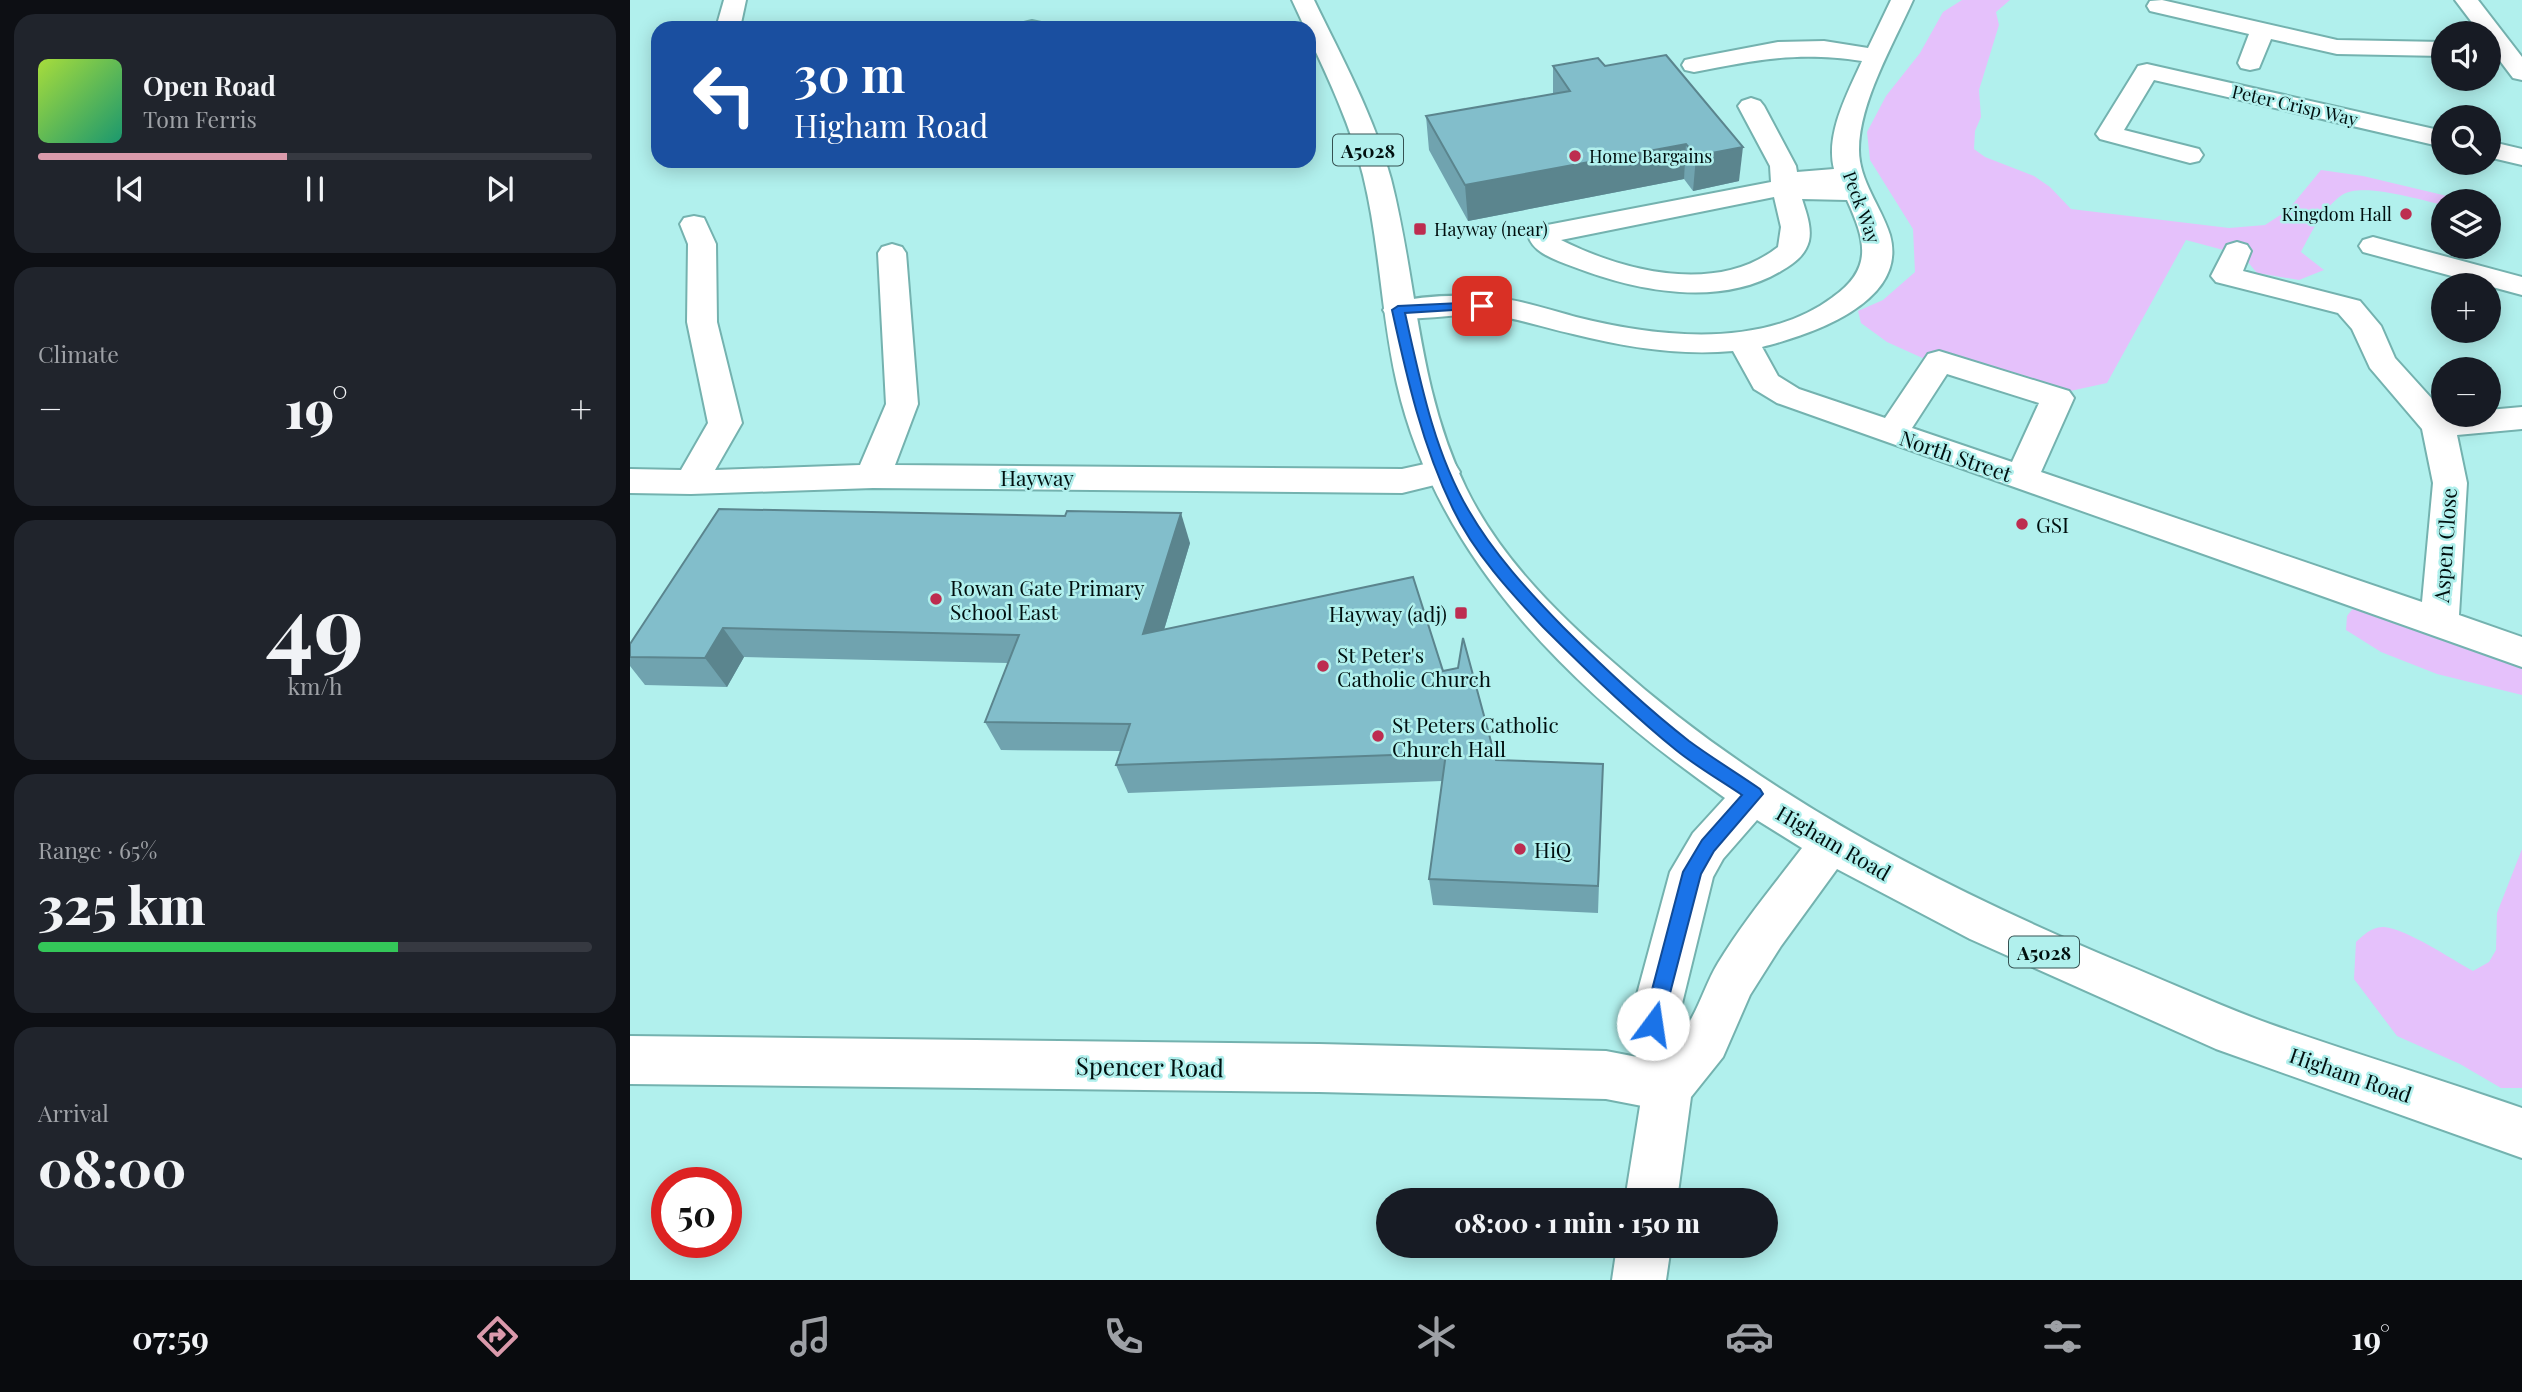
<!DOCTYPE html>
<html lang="en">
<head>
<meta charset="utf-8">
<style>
	body { margin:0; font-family:"Playfair Display",serif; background:#20242c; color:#f1f3f6; height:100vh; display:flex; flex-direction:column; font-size:26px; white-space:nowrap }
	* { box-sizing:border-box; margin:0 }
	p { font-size:23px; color:#9ea1a6 }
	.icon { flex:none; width:38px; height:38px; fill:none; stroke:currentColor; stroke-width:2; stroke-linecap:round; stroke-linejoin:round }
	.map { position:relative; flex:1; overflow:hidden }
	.details { display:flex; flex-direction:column; gap:14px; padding:14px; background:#0d0f14; width:630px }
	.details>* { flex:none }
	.hud { position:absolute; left:21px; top:21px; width:665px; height:147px; border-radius:21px; box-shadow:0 4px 18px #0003; background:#1a4fa0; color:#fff; overflow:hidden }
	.controls { position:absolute; left:1801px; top:21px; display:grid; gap:14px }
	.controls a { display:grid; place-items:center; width:70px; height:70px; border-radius:50%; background:#171b24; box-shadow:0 4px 18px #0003; font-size:35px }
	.speed { position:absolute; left:21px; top:1167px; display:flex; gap:14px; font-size:35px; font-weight:700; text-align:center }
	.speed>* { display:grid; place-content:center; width:91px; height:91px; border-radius:50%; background:#171b24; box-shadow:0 4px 18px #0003; line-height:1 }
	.speed .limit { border:10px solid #d22; background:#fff; color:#111 }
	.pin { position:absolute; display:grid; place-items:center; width:60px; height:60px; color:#fff; margin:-30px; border-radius:14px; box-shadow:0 4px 10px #0006 }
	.me { position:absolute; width:77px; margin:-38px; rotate:14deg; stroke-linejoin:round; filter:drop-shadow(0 0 5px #0008) }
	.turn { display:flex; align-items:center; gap:24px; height:147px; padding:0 28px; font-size:32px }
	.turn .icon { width:91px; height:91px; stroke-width:2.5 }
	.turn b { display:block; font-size:49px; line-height:60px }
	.big { font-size:52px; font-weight:800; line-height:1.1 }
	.details .card { flex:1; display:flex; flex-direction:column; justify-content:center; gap:10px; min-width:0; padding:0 24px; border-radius:21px; background:#20242c }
	.details .dial { align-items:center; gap:0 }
	.dial b { font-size:91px; line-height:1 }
	.song { display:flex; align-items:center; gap:21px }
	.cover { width:84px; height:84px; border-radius:10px; background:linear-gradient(135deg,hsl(80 70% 55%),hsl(160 70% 35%)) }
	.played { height:7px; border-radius:4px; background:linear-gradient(90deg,#da9aab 45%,#363941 45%) }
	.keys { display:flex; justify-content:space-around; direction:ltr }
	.heat { display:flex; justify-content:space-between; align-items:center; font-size:38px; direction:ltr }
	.charge { height:10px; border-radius:5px; background:linear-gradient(90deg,#34c759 65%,#363941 0) }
	.trip { position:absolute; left:746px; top:1188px; width:402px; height:70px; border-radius:35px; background:#171b24; box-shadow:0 4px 18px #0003; font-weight:800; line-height:70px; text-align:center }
	.tabs { display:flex; height:112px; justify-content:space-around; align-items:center; background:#090b0e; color:#9ea1a6 }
	.tabs .icon { width:49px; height:49px }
	.tabs .active { color:#da9aab }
	.tabs b { font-size:32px; color:#f1f3f6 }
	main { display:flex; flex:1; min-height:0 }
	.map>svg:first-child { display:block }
	.green { fill:#e5c1fb }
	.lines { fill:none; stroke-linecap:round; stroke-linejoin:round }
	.minor-casing { stroke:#74b2af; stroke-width:4 }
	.major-casing { stroke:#74b2af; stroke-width:4 }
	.minor { fill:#fff; fill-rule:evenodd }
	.major { fill:#fff; fill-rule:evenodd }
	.wall { fill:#70a3af }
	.shaded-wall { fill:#5b858e }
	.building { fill:#82becb; stroke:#5b858e; stroke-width:2 }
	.route { fill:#1a73e8; stroke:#114b97; stroke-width:2 }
	.poi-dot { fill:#bd2d50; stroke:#b1f0ed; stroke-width:2.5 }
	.labels { text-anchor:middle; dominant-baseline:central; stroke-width:5; stroke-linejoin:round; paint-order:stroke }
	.far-street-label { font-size:18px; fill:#000f0f; stroke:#b1f0ed }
	.far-poi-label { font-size:18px; fill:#000f0f; stroke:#b1f0ed; text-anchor:start }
	.shield { fill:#b1f0ed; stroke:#355252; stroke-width:2 }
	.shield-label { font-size:19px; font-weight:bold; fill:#000f0f }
	.street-label { font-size:21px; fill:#000f0f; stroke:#b1f0ed }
	.poi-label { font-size:21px; fill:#000f0f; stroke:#b1f0ed; text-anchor:start }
	.near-street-label { font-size:24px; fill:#000f0f; stroke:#b1f0ed }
</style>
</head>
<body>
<main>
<section class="details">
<div class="card">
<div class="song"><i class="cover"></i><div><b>Open Road</b><p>Tom Ferris</p></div></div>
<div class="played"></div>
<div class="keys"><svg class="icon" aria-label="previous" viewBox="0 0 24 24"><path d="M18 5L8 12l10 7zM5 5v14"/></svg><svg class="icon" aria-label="pause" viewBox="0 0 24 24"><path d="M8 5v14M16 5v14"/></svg><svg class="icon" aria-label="next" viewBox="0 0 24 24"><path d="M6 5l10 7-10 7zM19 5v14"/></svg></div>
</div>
<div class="card"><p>Climate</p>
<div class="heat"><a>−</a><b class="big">19°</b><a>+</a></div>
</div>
<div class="card dial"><b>49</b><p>km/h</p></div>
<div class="card"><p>Range · 65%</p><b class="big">325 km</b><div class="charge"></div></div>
<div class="card"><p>Arrival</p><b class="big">08:00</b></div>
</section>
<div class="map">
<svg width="1892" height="1280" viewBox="0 0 1892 1280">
	<rect width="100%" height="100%" fill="#b1f0ed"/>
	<g class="green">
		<path d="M1332 0H1380L1366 12 1369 25 1349 90 1351 117 1345 131 1344 149 1355 157 1404 176 1420 187 1441 209 1599 228 1635 225 1658 210 1691 170 1733 176 1838 201H1813V205C1789 200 1733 182 1712 195 1693 208 1681 233 1671 252L1694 270 1669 280 1627 273 1612 255 1556 240 1477 383 1431 393 1330 375 1257 342 1231 323 1228 311 1253 300 1285 272 1283 229 1240 160 1237 132 1256 96 1290 53 1313 12Z"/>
		<polygon points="1774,599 1833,615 1892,638 1892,695 1807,674 1751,652 1716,630 1717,616 1728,602"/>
		<path d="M1892 849V1088H1871L1830 1064 1767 1036 1724 979 1726 942C1733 935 1743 926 1754 927 1777 929 1821 959 1843 971L1859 962 1866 950 1867 913Z"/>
	</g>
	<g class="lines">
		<g class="minor-casing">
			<g id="minor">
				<polygon points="94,0 116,0 110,28 86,28"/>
				<path d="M1261 0H1283C1264 43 1229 102 1229 150 1229 181 1251 206 1260 235 1279 303 1179 335 1132 347L1148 376 1169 389 1255 418 1298 354 1309 351 1439 391 1444 398 1411 472 1792 602 1803 483 1792 429 1740 368 1722 329 1708 313 1586 282 1581 276 1597 245 1607 242 1617 245 1621 251 1613 271 1730 301 1751 326 1765 358 1813 411V415H1858V410L1892 407V429L1827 435 1837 483 1829 615 1892 637V667L1147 403 1124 389 1103 351C1049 356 995 347 943 334 915 328 888 318 859 315 827 312 785 323 757 316L753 310 757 304C789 296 825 294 858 297 888 299 916 309 946 317 1026 337 1132 350 1203 297 1244 268 1235 240 1217 200L1172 199C1176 212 1182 227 1179 241 1175 256 1163 264 1151 271 1090 308 1006 291 944 267 927 260 903 254 898 235L902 229 912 226 1141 182 1140 166 1108 106 1112 101 1121 98 1130 101 1134 106 1166 166 1167 172 1204 169C1195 134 1218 92 1232 61 1167 51 1127 60 1064 72L1055 70 1052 65 1055 60 1064 58 1148 42 1194 41 1238 48ZM1144 197 1151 227 1148 247C1087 295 995 272 931 240ZM1317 374 1409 403 1382 462 1282 428Z"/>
				<polygon points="1532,0 1707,40 1813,42 1813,56 1707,54 1641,39 1629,68 1620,70 1611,68 1608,63 1619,34 1520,11 1517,6 1520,1"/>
				<polygon points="1825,0 1848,0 1892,57 1892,80 1883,78 1858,45 1858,33 1850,33"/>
				<polygon points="402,21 411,23 415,28 390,28 394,23"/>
				<polygon points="1517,64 1813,131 1813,147 1524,80 1494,130 1569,149 1573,155 1569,161 1560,163 1470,139 1466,134 1505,71 1508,66"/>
				<polygon points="1858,141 1892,149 1892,165 1858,157"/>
				<polygon points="64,216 74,218 86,244 87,322 112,423 85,470 230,465 256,404 248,253 252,247 262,244 272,247 276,253 288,404 265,465 772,469 813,460 825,464 830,472 825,480 772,493 243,488 61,494 0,493 0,469 51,470 78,423 57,322 58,244 50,224 54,218"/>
				<polygon points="1743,237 1892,277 1892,295 1733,252 1729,246 1733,240"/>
				<polygon points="0,1036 689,1044 976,1051 1038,1063 1056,1070 1063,1087 1056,1104 1038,1111 976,1099 689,1092 0,1084"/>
			</g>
		</g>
		<g class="major-casing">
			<g id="major">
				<path d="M662 0H684C712 58 744 116 761 179 788 285 787 387 836 488 869 556 927 614 984 663 1133 796 1309 886 1492 963 1541 983 1590 1006 1640 1024 1723 1053 1808 1079 1892 1108V1158L1586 1049 1340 939 1207 869 1151 946 1120 995 1093 1057 1061 1097 1047 1200H995L1013 1087 999 1024 1040 872 1063 833 1095 798C949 696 808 563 767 384 751 315 750 244 733 175 721 127 700 82 679 37V28H675ZM1127 820 1172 848C1143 886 1113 922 1088 963 1074 986 1068 1014 1050 1035L1047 1024 1083 877 1093 859Z"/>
				<polygon points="987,1246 1041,1246 1036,1280 982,1280"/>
			</g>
		</g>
		<use href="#minor" class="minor"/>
		<use href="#major" class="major"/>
	</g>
	<g class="wall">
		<polygon points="923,66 975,66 1109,181 1063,191 1054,179 838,221 799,150 796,116 923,94"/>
		<polygon points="435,516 560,543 534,630 813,671 866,760 973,764 968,913 803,905 799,879 812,781 498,793 486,765 491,751 371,750 355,722 378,663 114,657 97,687 15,685 0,666 0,644"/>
	</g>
	<g class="shaded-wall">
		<polygon points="1056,144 1054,179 838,221 835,185"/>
		<polygon points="1113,147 1109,181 1063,191 1066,156"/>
		<polygon points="551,513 560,543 524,663 513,634"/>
		<polygon points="93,628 114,657 97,687 75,658"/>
	</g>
	<g class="building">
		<polygon points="1036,55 1113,147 1066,156 1056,144 835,185 796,116 940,91 923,66 968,58 975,66"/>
		<polygon points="89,509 435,516 437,511 551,513 513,634 783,577 813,671 828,668 833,638 866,760 973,764 968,886 799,879 816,753 486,765 500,724 355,722 389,635 93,628 75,658 0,657 0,644"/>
	</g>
	<path class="route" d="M852 302 858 306 856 308 775 313C790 380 804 452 839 511 864 554 898 591 933 627 973 667 1014 706 1059 741 1082 758 1107 773 1130 789L1133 794 1084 851 1071 874 1032 1024 1030 1030 1023 1033 1015 1030 1013 1024 1053 872 1072 840 1112 795C1090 780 1067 767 1046 750 999 712 956 670 913 627 880 592 844 553 823 509 792 445 777 378 762 310L768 306Z"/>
	<g class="poi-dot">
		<circle cx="945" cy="156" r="7"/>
		<circle cx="1776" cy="214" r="7"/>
		<rect x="783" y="222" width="14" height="14" rx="3.5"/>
		<circle cx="1392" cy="524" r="7"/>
		<circle cx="306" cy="599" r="7"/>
		<rect x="824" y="606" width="14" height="14" rx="3.5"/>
		<circle cx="693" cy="666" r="7"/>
		<circle cx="748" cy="736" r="7"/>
		<circle cx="890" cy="849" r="7"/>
	</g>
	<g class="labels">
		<g class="far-street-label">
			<text transform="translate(1665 105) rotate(13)">Peter Crisp Way</text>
			<text transform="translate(1232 207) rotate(70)">Peck Way</text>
		</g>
		<g class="far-poi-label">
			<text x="959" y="156">Home Bargains</text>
			<text x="1762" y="214" text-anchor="end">Kingdom Hall</text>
			<text x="804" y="229">Hayway (near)</text>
		</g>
		<g class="shield">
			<rect x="703" y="134.5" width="70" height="31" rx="5"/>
			<rect x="1379" y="936.5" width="70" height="31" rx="5"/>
		</g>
		<g class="shield-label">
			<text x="738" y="150">A5028</text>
			<text x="1414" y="952">A5028</text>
		</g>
		<g class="street-label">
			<text transform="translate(1326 455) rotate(19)">North Street</text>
			<text x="407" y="477">Hayway</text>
			<text transform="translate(1814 545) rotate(-86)">Aspen Close</text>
			<text transform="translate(1204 842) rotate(30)">Higham Road</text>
			<text transform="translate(1721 1074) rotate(19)">Higham Road</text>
		</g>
		<g class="poi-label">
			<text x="1406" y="524">GSI</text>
			<text x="320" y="587">Rowan Gate Primary<tspan x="320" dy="24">School East</tspan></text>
			<text x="817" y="613" text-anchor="end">Hayway (adj)</text>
			<text x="707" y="654">St Peter's<tspan x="707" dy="24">Catholic Church</tspan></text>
			<text x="762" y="724">St Peters Catholic<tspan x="762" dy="24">Church Hall</tspan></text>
			<text x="904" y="849">HiQ</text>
		</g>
		<g class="near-street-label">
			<text transform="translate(520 1066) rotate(1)">Spencer Road</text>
		</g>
	</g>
</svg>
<div class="controls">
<a><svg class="icon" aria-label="sound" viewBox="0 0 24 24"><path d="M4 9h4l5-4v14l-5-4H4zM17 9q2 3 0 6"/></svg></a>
<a><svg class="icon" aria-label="search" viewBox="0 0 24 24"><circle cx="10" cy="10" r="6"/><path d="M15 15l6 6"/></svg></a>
<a><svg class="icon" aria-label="layers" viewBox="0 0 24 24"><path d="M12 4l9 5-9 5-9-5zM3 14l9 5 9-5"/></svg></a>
<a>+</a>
<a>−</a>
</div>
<div class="speed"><div class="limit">50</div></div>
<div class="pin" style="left:852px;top:306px;background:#d93025"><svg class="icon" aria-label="arrive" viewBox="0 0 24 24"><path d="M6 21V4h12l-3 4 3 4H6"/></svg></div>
<svg class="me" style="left:1023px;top:1024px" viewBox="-20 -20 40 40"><circle r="19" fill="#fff"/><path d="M0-13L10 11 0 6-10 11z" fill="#1a73e8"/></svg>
<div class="trip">08:00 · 1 min · 150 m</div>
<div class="hud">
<div class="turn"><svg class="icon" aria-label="left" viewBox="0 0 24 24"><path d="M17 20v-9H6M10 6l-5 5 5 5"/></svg><div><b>30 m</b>Higham Road</div></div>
</div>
</div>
</main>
<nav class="tabs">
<b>07:59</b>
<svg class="icon active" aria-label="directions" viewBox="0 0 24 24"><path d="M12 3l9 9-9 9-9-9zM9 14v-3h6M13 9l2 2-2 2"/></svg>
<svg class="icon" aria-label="music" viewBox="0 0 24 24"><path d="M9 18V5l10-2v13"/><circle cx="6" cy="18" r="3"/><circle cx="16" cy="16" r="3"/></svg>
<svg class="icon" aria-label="phone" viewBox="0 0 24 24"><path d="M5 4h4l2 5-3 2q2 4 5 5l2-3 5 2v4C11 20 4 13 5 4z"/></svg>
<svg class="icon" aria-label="climate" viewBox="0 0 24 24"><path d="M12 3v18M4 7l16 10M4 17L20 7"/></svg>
<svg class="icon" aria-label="car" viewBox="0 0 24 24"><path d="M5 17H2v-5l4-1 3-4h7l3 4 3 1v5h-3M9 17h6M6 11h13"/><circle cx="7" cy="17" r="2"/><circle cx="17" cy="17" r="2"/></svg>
<svg class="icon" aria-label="filters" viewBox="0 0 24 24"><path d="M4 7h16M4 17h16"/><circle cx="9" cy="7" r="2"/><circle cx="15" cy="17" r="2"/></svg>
<b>19°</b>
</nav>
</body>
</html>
